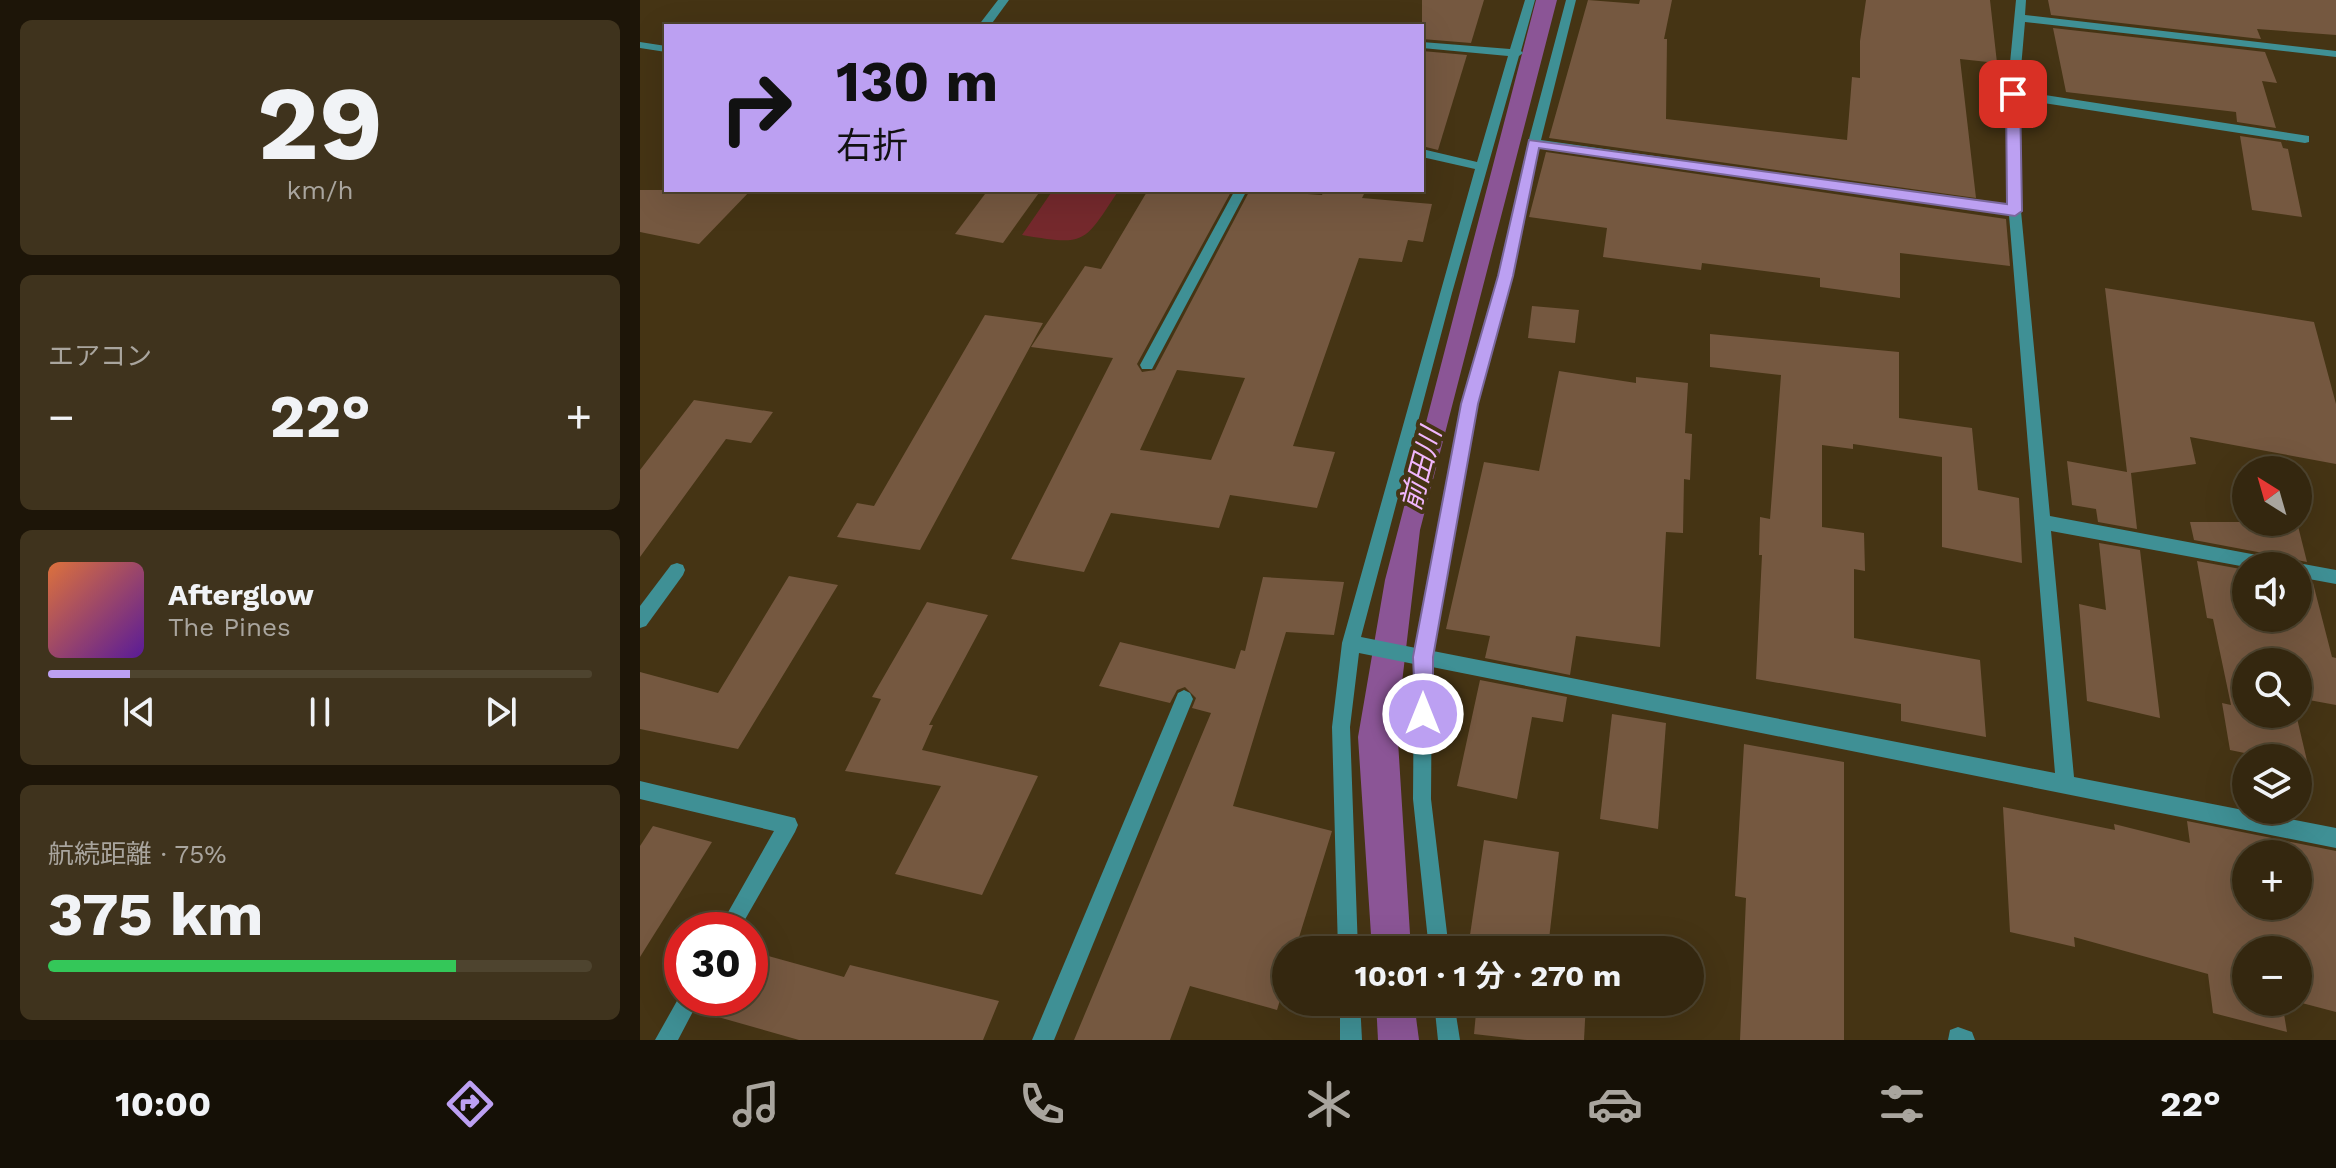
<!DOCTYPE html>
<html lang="ja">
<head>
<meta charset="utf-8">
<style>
	body { margin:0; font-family:"Work Sans","Noto Sans JP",sans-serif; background:#3f331d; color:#f1f3f6; height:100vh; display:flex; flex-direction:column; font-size:30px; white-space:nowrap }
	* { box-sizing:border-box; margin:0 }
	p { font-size:26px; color:#a9a59e }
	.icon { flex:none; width:44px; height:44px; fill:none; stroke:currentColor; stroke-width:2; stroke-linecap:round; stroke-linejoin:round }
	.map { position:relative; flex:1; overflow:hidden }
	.panel { display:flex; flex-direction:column; gap:20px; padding:20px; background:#1d1508; width:640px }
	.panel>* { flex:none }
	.top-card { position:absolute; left:24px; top:24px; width:760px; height:168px; border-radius:0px; box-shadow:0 8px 32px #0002,0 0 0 2px #4e442f; background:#bca0f2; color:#111; overflow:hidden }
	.needle { width:52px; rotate:323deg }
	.fabs { position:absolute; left:1592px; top:456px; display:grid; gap:16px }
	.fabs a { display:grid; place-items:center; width:80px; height:80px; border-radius:50%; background:#34270f; box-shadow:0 8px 32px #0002,0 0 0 2px #4e442f; font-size:40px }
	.speed { position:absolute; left:24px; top:912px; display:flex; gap:16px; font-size:40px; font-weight:700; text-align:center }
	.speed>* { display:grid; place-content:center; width:104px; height:104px; border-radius:50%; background:#34270f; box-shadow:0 8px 32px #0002,0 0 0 2px #4e442f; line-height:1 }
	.speed .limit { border:12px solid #d22; background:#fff; color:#111 }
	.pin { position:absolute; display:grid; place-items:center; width:68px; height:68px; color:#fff; margin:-34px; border-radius:16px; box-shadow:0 4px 12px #0006 }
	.me { position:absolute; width:88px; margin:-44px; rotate:0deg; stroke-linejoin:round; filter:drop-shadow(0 0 6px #0008) }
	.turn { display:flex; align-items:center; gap:28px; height:168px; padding:0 40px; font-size:36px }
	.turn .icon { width:104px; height:104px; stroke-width:2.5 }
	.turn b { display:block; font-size:56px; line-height:68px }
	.big { font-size:60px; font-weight:700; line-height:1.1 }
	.panel .tile { flex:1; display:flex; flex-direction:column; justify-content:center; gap:12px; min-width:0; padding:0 28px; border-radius:12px; background:#3f331d }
	.panel .dial { align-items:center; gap:0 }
	.dial b { font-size:104px; line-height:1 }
	.song { display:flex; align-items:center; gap:24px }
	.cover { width:96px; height:96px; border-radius:12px; background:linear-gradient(135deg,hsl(20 70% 55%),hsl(270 70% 35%)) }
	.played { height:8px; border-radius:4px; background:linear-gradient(90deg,#bca0f2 15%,#4e442f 15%) }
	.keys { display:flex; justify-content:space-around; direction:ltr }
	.heat { display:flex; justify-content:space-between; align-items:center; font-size:44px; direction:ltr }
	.charge { height:12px; border-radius:6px; background:linear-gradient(90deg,#34c759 75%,#4e442f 0) }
	.trip { position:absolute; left:632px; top:936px; width:432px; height:80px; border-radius:40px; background:#34270f; box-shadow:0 8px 32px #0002,0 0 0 2px #4e442f; font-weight:700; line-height:80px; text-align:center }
	.menu { display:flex; height:128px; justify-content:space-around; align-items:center; background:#151006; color:#a9a59e }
	.menu .icon { width:56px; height:56px }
	.menu .selected { color:#bca0f2 }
	.menu b { font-size:36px; color:#f1f3f6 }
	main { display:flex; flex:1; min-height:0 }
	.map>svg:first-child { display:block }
	.green { fill:#75292d }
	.water { fill:#8b5596 }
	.building { fill:#755840; fill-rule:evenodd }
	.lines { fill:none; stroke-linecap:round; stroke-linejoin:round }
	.minor { fill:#3f9095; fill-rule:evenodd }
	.route { fill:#bca0f2; stroke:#7a689d; stroke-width:2 }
	.labels { text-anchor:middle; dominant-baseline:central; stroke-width:8; stroke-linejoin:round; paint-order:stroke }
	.water-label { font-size:28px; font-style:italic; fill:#f1b6fd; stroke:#453414 }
</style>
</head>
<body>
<main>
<section class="panel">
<div class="tile dial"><b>29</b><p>km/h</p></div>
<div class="tile"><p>エアコン</p>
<div class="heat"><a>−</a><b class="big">22°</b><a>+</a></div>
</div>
<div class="tile">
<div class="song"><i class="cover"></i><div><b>Afterglow</b><p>The Pines</p></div></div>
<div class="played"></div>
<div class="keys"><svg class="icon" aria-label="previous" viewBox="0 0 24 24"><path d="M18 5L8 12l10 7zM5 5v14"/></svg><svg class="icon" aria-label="pause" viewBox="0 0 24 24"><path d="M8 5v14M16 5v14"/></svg><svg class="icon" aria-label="next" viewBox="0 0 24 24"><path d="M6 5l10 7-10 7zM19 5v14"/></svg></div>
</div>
<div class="tile"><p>航続距離 · 75%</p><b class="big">375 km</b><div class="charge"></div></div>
</section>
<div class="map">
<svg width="1696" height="1040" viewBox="0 0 1696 1040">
	<rect width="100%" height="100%" fill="#453414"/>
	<path class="green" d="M413 190H479C443 244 447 246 382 235Z"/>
	<g class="water">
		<polygon points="896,0 917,0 780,530 757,725 771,950 732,950 718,737 745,580"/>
		<polygon points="736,1002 774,1002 779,1040 738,1040"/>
	</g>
	<g class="building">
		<polygon points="782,0 844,0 831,43 782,39"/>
		<polygon points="948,0 999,4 1000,0 1032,0 1024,39 1027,39 1026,119 1207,140 1212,77 1220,78 1220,41 1226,0 1350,0 1357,63 1320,59 1336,198 909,138"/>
		<polygon points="1408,0 1696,0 1696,35 1617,29 1621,39 1411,15"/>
		<polygon points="1413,28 1625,52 1637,83 1622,81 1636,128 1597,122 1596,112 1426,92"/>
		<polygon points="782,51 827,55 798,150 782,146"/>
		<polygon points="1600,136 1641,142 1643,148 1648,149 1662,217 1612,210"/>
		<polygon points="906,152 1366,219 1370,266 1260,253 1260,298 1180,287 1180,278 1062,263 1061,270 963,257 967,228 889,217"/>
		<polygon points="0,190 111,190 59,244 0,232"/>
		<polygon points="348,190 401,190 363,243 315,234"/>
		<path d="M508 190H592L497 364 502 372 515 370 610 190 682 195 684 190H693L724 194 722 198 792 204 783 242 768 240 762 262 719 258 653 446 695 452 677 508 590 495 579 528 471 513 444 572 371 559 473 358 391 347 445 266 461 269ZM537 370 605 378 571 460 500 450Z"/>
		<polygon points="1465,288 1674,322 1696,404 1696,464 1550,437 1556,464 1491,473 1497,529 1458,522 1456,509 1432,505 1427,461 1487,472"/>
		<polygon points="892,306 939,310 935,343 888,338"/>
		<polygon points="345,315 403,323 280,550 197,537 217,503 234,506"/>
		<polygon points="1070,334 1259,352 1259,418 1332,428 1338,490 1379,498 1382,563 1302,547 1302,457 1213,444 1213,449 1182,445 1182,527 1224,533 1225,571 1214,569 1214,638 1340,660 1346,737 1261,721 1261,704 1116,679 1122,555 1119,555 1120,517 1130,519 1141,375 1070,367"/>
		<polygon points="919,371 996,383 996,377 1048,383 1045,433 1052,434 1050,480 1044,479 1043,533 1026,532 1020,647 936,636 930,675 845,658 850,636 806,629 844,462 899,471"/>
		<polygon points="54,400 133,412 111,443 86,439 0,557 0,470"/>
		<polygon points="1550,522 1657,522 1667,562 1657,560 1649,566 1647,560 1639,556 1554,540"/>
		<polygon points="1459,543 1500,550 1520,718 1447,701 1439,604 1466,610"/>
		<polygon points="1557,561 1606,570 1606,618 1658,618 1658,580 1673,583 1692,657 1696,658 1696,705 1658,698 1658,662 1606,662 1606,714 1656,714 1668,765 1658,764 1658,758 1629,758 1590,750 1582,703 1591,705 1573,619 1567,618"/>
		<polygon points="149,576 198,585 98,749 0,729 0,672 78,693"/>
		<polygon points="623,577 704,582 694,635 646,632 593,806 692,831 655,950 646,950 646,980 637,1010 550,986 530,1040 434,1040 571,713 552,708 556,698 545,687 537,690 530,703 459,686 480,642 595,669 601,650 605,651"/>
		<polygon points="287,602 348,615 289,725 293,725 282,750 398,776 342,895 255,874 301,786 205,771 241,699 232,697"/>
		<polygon points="840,680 927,697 923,722 892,717 877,799 817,786"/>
		<polygon points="972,714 1026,723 1018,829 960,819"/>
		<polygon points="1104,744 1204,762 1204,1040 1100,1040 1106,898 1095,896"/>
		<path d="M1363 807 1475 830 1474 824 1550 843 1547 821 1696 851V1012L1658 1002V950H1606V1002H1642L1647 1032 1573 1013 1568 974 1434 937 1435 947 1370 932ZM1606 854H1658V906H1606Z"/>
		<polygon points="13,826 72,842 0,957 0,846"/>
		<polygon points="844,840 919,852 908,948 830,935"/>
		<polygon points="110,951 204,977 210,965 359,1001 343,1040 159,1040 57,1011 63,998 110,998"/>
		<polygon points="837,1002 946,1002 944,1040 887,1040 834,1034"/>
	</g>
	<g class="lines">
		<g class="minor">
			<polygon points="358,0 369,0 350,26 338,26"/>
			<path d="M885 0H895L881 51 883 53 879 56 812 293 721 637 776 648 822 404 858 276 888 143 926 0H936L901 140 1368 206 1366 105 1376 0H1386L1385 15 1696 51V57L1385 22 1379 91 1669 136V142L1665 143 1378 99V105L1381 211 1410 516 1638 559 1644 561 1646 566 1606 567 1411 531 1434 777 1696 828V848L792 667 791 799 809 950H789L773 799 774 664 719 653 710 727 718 950H698L692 727 702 643 835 169 782 157V149L837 162 868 56 782 48V42L870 49ZM899 148 1369 215 1415 773 793 651 836 404 872 276Z"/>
			<polygon points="0,42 26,46 26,52 0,48"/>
			<polygon points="595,190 607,190 512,369 502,369 500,365"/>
			<polygon points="37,563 43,565 45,570 43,575 6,626 0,628 0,606 31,565"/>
			<polygon points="1658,563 1696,570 1696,584 1658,577 1658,566 1652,566"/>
			<polygon points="544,690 550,693 553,699 414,1040 392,1040 538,693"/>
			<polygon points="0,781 155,818 158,825 155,832 99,930 78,930 134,831 0,799"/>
			<polygon points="42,992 42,998 60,998 38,1040 15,1040"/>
			<polygon points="700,1002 720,1002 722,1040 700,1040"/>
			<polygon points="794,1002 814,1002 820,1040 798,1040"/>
			<polygon points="1318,1027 1332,1032 1335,1040 1308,1040 1310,1030"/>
		</g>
	</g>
	<polygon class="route" points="1373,90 1380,94 1382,211 1375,216 899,148 873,276 838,404 793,657 793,714 790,721 783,724 776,721 773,657 821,404 858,276 889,140 1367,204 1366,94"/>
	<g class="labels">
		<g class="water-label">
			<text transform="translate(781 469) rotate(-75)">前田川</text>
		</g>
	</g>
</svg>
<div class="fabs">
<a><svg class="needle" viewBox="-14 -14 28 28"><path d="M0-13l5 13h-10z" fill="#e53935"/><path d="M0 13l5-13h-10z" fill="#a9a59e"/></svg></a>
<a><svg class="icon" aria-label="sound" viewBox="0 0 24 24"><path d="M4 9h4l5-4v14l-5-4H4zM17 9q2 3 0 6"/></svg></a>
<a><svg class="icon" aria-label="search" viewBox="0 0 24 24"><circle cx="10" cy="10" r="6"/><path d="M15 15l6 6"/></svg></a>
<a><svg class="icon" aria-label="layers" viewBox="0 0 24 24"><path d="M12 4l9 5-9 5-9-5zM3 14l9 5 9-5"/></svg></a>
<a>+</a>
<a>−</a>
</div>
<div class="speed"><div class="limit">30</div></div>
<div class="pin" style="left:1373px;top:94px;background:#d93025"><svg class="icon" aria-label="arrive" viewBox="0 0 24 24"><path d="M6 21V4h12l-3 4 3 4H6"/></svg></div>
<svg class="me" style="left:783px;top:714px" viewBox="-20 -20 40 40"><circle r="17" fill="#bca0f2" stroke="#fff" stroke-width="3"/><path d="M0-11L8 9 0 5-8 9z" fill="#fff"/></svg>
<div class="trip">10:01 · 1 分 · 270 m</div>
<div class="top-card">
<div class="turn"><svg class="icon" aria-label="right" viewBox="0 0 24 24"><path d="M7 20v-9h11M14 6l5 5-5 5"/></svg><div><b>130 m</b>右折</div></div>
</div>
</div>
</main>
<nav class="menu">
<b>10:00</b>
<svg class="icon selected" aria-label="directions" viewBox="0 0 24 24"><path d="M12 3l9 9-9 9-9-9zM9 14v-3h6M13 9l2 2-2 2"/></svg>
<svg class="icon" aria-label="music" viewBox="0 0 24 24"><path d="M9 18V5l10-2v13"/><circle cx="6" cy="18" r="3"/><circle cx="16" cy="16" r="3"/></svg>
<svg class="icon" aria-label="phone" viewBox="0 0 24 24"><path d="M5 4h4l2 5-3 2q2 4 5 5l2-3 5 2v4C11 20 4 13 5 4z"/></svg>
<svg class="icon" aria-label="climate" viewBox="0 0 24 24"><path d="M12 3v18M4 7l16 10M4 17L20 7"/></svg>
<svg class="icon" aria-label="car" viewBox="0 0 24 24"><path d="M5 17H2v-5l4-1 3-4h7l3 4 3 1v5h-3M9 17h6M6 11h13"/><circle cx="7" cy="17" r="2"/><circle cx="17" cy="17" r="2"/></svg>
<svg class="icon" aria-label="filters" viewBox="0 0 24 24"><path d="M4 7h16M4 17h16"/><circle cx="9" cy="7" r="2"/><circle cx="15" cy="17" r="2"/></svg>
<b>22°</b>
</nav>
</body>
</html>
